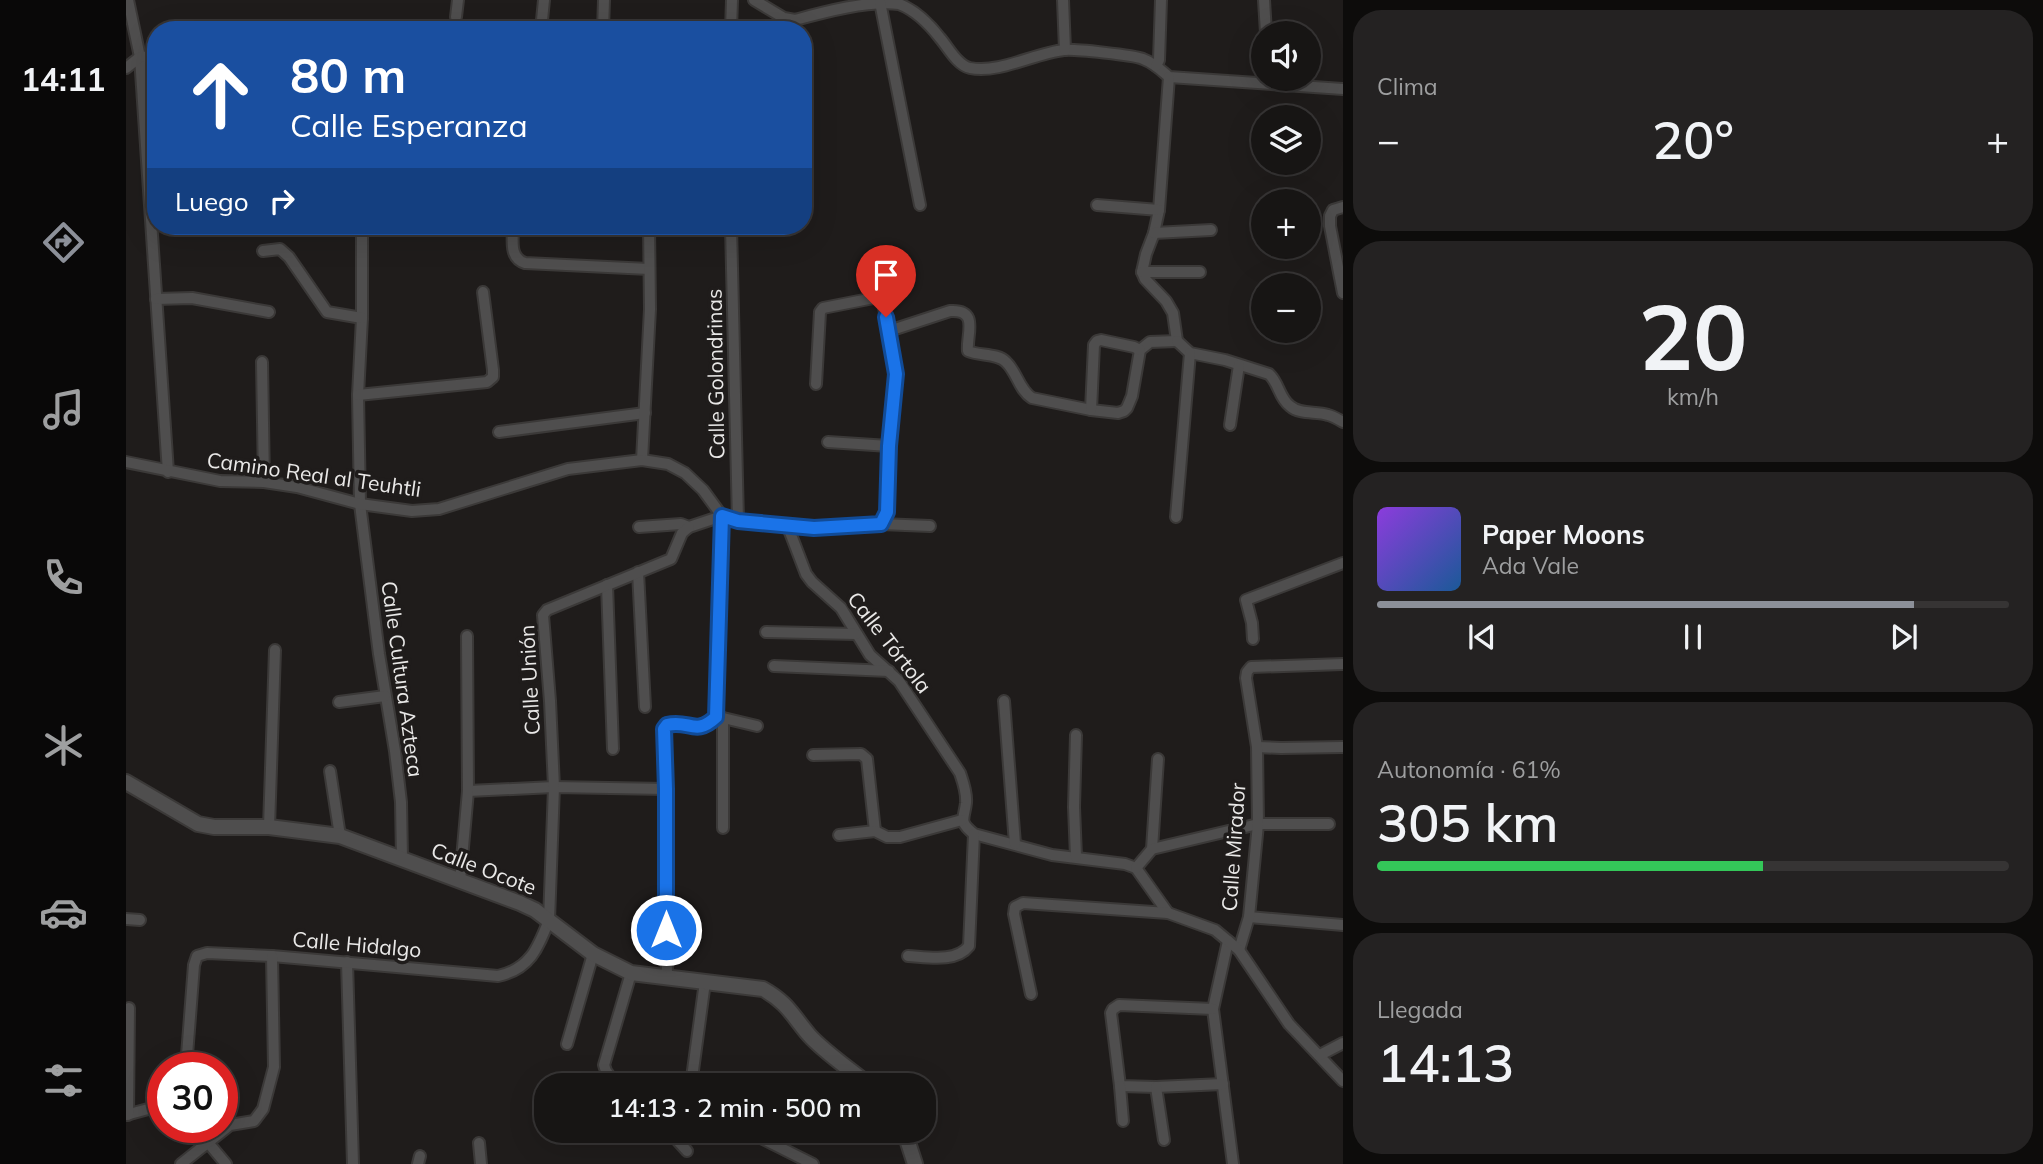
<!DOCTYPE html>
<html lang="es">
<head>
<meta charset="utf-8">
<style>
	body { margin:0; font-family:Mulish,sans-serif; background:#242222; color:#f1f3f6; height:100vh; display:flex; flex-direction:column; font-size:26px; white-space:nowrap }
	* { box-sizing:border-box; margin:0 }
	p { font-size:23px; color:#9e9fa0 }
	.icon { flex:none; width:38px; height:38px; fill:none; stroke:currentColor; stroke-width:2; stroke-linecap:round; stroke-linejoin:round }
	.map { position:relative; flex:1; overflow:hidden }
	.drawer { display:flex; flex-direction:column; gap:10px; padding:10px; background:#0d0c0b; width:700px }
	.drawer>* { flex:none }
	.guide { position:absolute; left:21px; top:21px; width:665px; height:214px; border-radius:28px; box-shadow:0 7px 28px #0002,0 0 0 2px #363434; background:#1a4fa0; color:#fff; overflow:hidden }
	.tools { position:absolute; left:1125px; top:21px; display:grid; gap:14px }
	.tools a { display:grid; place-items:center; width:70px; height:70px; border-radius:50%; background:#171514; box-shadow:0 7px 28px #0002,0 0 0 2px #363434; font-size:35px }
	.speed { position:absolute; left:21px; top:1052px; display:flex; gap:14px; font-size:35px; font-weight:700; text-align:center }
	.speed>* { display:grid; place-content:center; width:91px; height:91px; border-radius:50%; background:#171514; box-shadow:0 7px 28px #0002,0 0 0 2px #363434; line-height:1 }
	.speed .limit { border:10px solid #d22; background:#fff; color:#111 }
	.pin { position:absolute; display:grid; place-items:center; width:60px; height:60px; color:#fff; margin:-72px -30px; border-radius:50% 50% 50% 0; rotate:-45deg; box-shadow:0 0 7px #0007 }
	.pin .icon { rotate:45deg }
	.me { position:absolute; width:77px; margin:-38px; rotate:0deg; stroke-linejoin:round; filter:drop-shadow(0 0 5px #0008) }
	.turn { display:flex; align-items:center; gap:24px; height:147px; padding:0 28px; font-size:32px }
	.turn .icon { width:91px; height:91px; stroke-width:2.5 }
	.turn b { display:block; font-size:49px; line-height:60px }
	.then { display:flex; align-items:center; height:66px; padding:0 28px; background:#0003; gap:14px; font-size:26px }
	.big { font-size:52px; font-weight:600; line-height:1.1 }
	.drawer .widget { flex:1; display:flex; flex-direction:column; justify-content:center; gap:10px; min-width:0; padding:0 24px; border-radius:28px; background:#242222 }
	.drawer .dial { align-items:center; gap:0 }
	.dial b { font-size:91px; line-height:1 }
	.song { display:flex; align-items:center; gap:21px }
	.cover { width:84px; height:84px; border-radius:10px; background:linear-gradient(135deg,hsl(270 70% 55%),hsl(210 70% 35%)) }
	.played { height:7px; border-radius:4px; background:linear-gradient(90deg,#8c9099 85%,#363434 85%) }
	.keys { display:flex; justify-content:space-around; direction:ltr }
	.heat { display:flex; justify-content:space-between; align-items:center; font-size:38px; direction:ltr }
	.charge { height:10px; border-radius:5px; background:linear-gradient(90deg,#34c759 61%,#363434 0) }
	.trip { position:absolute; left:408px; top:1073px; width:402px; height:70px; border-radius:28px; background:#171514; box-shadow:0 7px 28px #0002,0 0 0 2px #363434; font-weight:600; line-height:70px; text-align:center }
	main { display:flex; flex:1; min-height:0 }
	.tab-bar { display:flex; flex-direction:column; width:126px; justify-content:space-around; align-items:center; background:#090808; color:#9e9fa0 }
	.tab-bar .icon { width:49px; height:49px }
	.tab-bar .on { color:#8c9099 }
	.tab-bar b { font-size:32px; color:#f1f3f6 }
	.map>svg:first-child { display:block }
	.lines { fill:none; stroke-linecap:round; stroke-linejoin:round }
	.minor-casing { stroke:#3b3938; stroke-width:14 }
	.tertiary-casing { stroke:#3b3938; stroke-width:18 }
	.minor { stroke:#4f4e4e; stroke-width:10 }
	.tertiary { stroke:#4f4e4e; stroke-width:14 }
	.route-casing { stroke:#114b97; stroke-width:18 }
	.route { stroke:#1a73e8; stroke-width:12 }
	.labels { text-anchor:middle; dominant-baseline:central; stroke-width:7; stroke-linejoin:round; paint-order:stroke }
	.street-label { font-size:21px; fill:#e9e8e7; stroke:#1f1c1b }
</style>
</head>
<body>
<main>
<nav class="tab-bar">
<b>14:11</b>
<svg class="icon on" aria-label="directions" viewBox="0 0 24 24"><path d="M12 3l9 9-9 9-9-9zM9 14v-3h6M13 9l2 2-2 2"/></svg>
<svg class="icon" aria-label="music" viewBox="0 0 24 24"><path d="M9 18V5l10-2v13"/><circle cx="6" cy="18" r="3"/><circle cx="16" cy="16" r="3"/></svg>
<svg class="icon" aria-label="phone" viewBox="0 0 24 24"><path d="M5 4h4l2 5-3 2q2 4 5 5l2-3 5 2v4C11 20 4 13 5 4z"/></svg>
<svg class="icon" aria-label="climate" viewBox="0 0 24 24"><path d="M12 3v18M4 7l16 10M4 17L20 7"/></svg>
<svg class="icon" aria-label="car" viewBox="0 0 24 24"><path d="M5 17H2v-5l4-1 3-4h7l3 4 3 1v5h-3M9 17h6M6 11h13"/><circle cx="7" cy="17" r="2"/><circle cx="17" cy="17" r="2"/></svg>
<svg class="icon" aria-label="filters" viewBox="0 0 24 24"><path d="M4 7h16M4 17h16"/><circle cx="9" cy="7" r="2"/><circle cx="15" cy="17" r="2"/></svg>
</nav>
<div class="map">
<svg width="1217" height="1164" viewBox="0 0 1217 1164">
	<rect width="100%" height="100%" fill="#1f1c1b"/>
	<g class="lines">
		<g class="minor-casing">
			<g id="minor">
				<polyline points="2,0 14,57 42,472"/>
				<path d="M628 0 658 18 669 20C698 12 743 0 773 4 789 10 804 25 814 38 822 47 831 65 844 68 873 74 909 53 938 50 948 49 1008 55 1017 59 1028 63 1035 70 1043 77L1217 89"/>
				<polyline points="937,0 939,50"/>
				<polyline points="1138,0 1140,33"/>
				<polyline points="754,2 794,205"/>
				<polyline points="330,17 332,0"/>
				<polyline points="415,30 418,0"/>
				<polyline points="477,30 478,0"/>
				<polyline points="605,30 606,0"/>
				<polyline points="1030,66 1033,60 1035,0"/>
				<polyline points="0,68 14,57 30,56"/>
				<polyline points="1043,77 1033,210 1028,233 1020,254 1016,272 1019,279 1040,301 1047,313 1051,341"/>
				<polyline points="971,205 1033,210"/>
				<polyline points="1217,207 1207,210 1204,216 1204,226 1217,293"/>
				<polyline points="236,226 236,318 232,395 234,504 253,654 269,751 275,802 276,859"/>
				<path d="M387 226C387 240 383 258 399 263L523 269"/>
				<polyline points="605,226 612,521"/>
				<polyline points="1028,233 1085,230"/>
				<polyline points="137,251 154,249 163,257 201,312 236,318"/>
				<polyline points="1016,272 1074,272"/>
				<polyline points="30,299 66,298 143,312"/>
				<path d="M763 331 824 311C854 309 840 335 842 351 853 356 872 353 880 362 891 372 893 390 906 398L965 410 992 413 998 411 1001 408 1006 396 1014 350 1024 342 1051 341"/>
				<path d="M1051 341 1064 353 1099 360 1143 374C1153 383 1153 398 1164 406 1174 415 1190 411 1202 415 1207 416 1212 419 1217 422"/>
				<polyline points="136,362 138,482"/>
				<polyline points="690,384 694,312 697,308 753,297 757,302 770,374 763,446 761,512 755,524"/>
				<polyline points="232,395 361,382 367,377 367,370 357,292"/>
				<polyline points="965,410 968,345 971,341 975,340 1008,347 1014,350"/>
				<polyline points="1104,425 1113,365"/>
				<polyline points="373,432 519,413"/>
				<polyline points="702,442 763,446"/>
				<polyline points="516,460 524,309 523,226"/>
				<polyline points="0,462 94,481 138,482 171,487 234,504 286,511 313,509 442,469 516,460 542,464 559,473 577,490 596,516"/>
				<polyline points="1050,517 1064,353"/>
				<polyline points="608,520 688,528 755,524 804,526"/>
				<polyline points="513,527 555,524 563,527 596,516"/>
				<path d="M662 527 680 574 686 582 715 608 744 655 773 681 834 773C837 782 841 792 840 803 838 820 832 821 848 834L926 855 999 864 1010 868 1042 913"/>
				<polyline points="512,572 519,707"/>
				<polyline points="481,585 487,749"/>
				<polyline points="640,632 730,634"/>
				<polyline points="1127,639 1126,623 1120,600 1217,563"/>
				<polyline points="648,666 763,671"/>
				<polyline points="878,701 889,844"/>
				<polyline points="213,702 259,696"/>
				<polyline points="593,717 631,726"/>
				<polyline points="950,735 948,807 950,857"/>
				<polyline points="1131,747 1155,748 1217,747"/>
				<polyline points="687,755 735,754 741,759 749,831"/>
				<polyline points="204,771 214,836"/>
				<polyline points="342,791 428,787 540,789"/>
				<polyline points="143,827 149,650"/>
				<polyline points="597,828 597,718"/>
				<polyline points="713,835 749,831 761,837 774,837 836,820"/>
				<polyline points="1026,849 1032,759"/>
				<polyline points="1010,868 1026,849 1132,824 1203,824"/>
				<polyline points="334,881 342,791 341,636"/>
				<polyline points="1123,917 1217,925"/>
				<polyline points="0,919 14,920"/>
				<polyline points="1102,941 1087,1009 1107,1164"/>
				<polyline points="1113,950 1123,917 1132,824 1131,747 1120,678 1121,672 1125,667 1217,664"/>
				<path d="M782 956C801 957 830 963 843 946L848 834"/>
				<polyline points="221,962 227,1164"/>
				<path d="M541 978 538 729C549 716 568 733 582 725 585 723 587 719 590 717L596 516"/>
				<polyline points="905,994 888,914 889,907 897,903 1042,913 1089,930 1113,950 1163,1024 1217,1081"/>
				<polyline points="1087,1009 993,1005 987,1009 985,1013 994,1086 1030,1087 1097,1084"/>
				<polyline points="441,1044 467,954"/>
				<polyline points="1194,1055 1217,1043"/>
				<path d="M60 1068 68 965 71 956 81 953 146 956 372 976C404 969 412 948 423 920L428 787 424 701 417 615 421 610 545 559 556 533 563 527"/>
				<polyline points="490,1085 480,1071 478,1065 505,973"/>
				<polyline points="565,1085 579,982"/>
				<polyline points="994,1086 997,1121"/>
				<polyline points="1030,1087 1038,1140"/>
				<polyline points="0,1115 37,1105"/>
				<polyline points="2,1115 3,1008"/>
				<polyline points="69,1127 100,1164"/>
				<polyline points="542,1130 561,1151"/>
				<polyline points="619,1130 687,1164"/>
				<polyline points="353,1143 355,1164"/>
				<polyline points="55,1164 104,1125 128,1121 137,1109 148,1067 146,956"/>
				<polyline points="292,1164 294,1156"/>
			</g>
		</g>
		<g class="tertiary-casing">
			<g id="tertiary">
				<path d="M0 782 72 824 88 827H143L214 836 394 903 409 910 467 954 505 973 637 989C662 1003 666 1015 683 1035 697 1051 726 1071 743 1085"/>
				<polyline points="778,1130 789,1164"/>
			</g>
		</g>
		<use href="#minor" class="minor"/>
		<use href="#tertiary" class="tertiary"/>
	</g>
	<g class="lines">
		<g class="route-casing">
			<path id="route" d="M540 930V789L538 729 541 725C563 719 569 737 590 717L596 516 612 521 688 528 755 524 761 512 763 446 770 374 760 317"/>
		</g>
		<use href="#route" class="route"/>
	</g>
	<g class="labels">
		<g class="street-label">
			<text transform="translate(589 374) rotate(-91)">Calle Golondrinas</text>
			<text transform="translate(188 474) rotate(8)">Camino Real al Teuhtli</text>
			<text transform="translate(764 642) rotate(52)">Calle Tórtola</text>
			<text transform="translate(277 679) rotate(82)">Calle Cultura Azteca</text>
			<text transform="translate(403 680) rotate(-93)">Calle Unión</text>
			<text transform="translate(1107 847) rotate(-86)">Calle Mirador</text>
			<text transform="translate(358 868) rotate(21)">Calle Ocote</text>
			<text transform="translate(231 944) rotate(5)">Calle Hidalgo</text>
		</g>
	</g>
</svg>
<div class="tools">
<a><svg class="icon" aria-label="sound" viewBox="0 0 24 24"><path d="M4 9h4l5-4v14l-5-4H4zM17 9q2 3 0 6"/></svg></a>
<a><svg class="icon" aria-label="layers" viewBox="0 0 24 24"><path d="M12 4l9 5-9 5-9-5zM3 14l9 5 9-5"/></svg></a>
<a>+</a>
<a>−</a>
</div>
<div class="speed"><div class="limit">30</div></div>
<div class="pin" style="left:760px;top:317px;background:#d93025"><svg class="icon" aria-label="arrive" viewBox="0 0 24 24"><path d="M6 21V4h12l-3 4 3 4H6"/></svg></div>
<svg class="me" style="left:540px;top:930px" viewBox="-20 -20 40 40"><circle r="17" fill="#1a73e8" stroke="#fff" stroke-width="3"/><path d="M0-11L8 9 0 5-8 9z" fill="#fff"/></svg>
<div class="trip">14:13 · 2 min · 500 m</div>
<div class="guide">
<div class="turn"><svg class="icon" aria-label="ahead" viewBox="0 0 24 24"><path d="M12 20V5M6 11l6-6 6 6"/></svg><div><b>80 m</b>Calle Esperanza</div></div>
<div class="then">Luego<svg class="icon" aria-label="right" viewBox="0 0 24 24"><path d="M7 20v-9h11M14 6l5 5-5 5"/></svg></div>
</div>
</div>
<section class="drawer">
<div class="widget"><p>Clima</p>
<div class="heat"><a>−</a><b class="big">20°</b><a>+</a></div>
</div>
<div class="widget dial"><b>20</b><p>km/h</p></div>
<div class="widget">
<div class="song"><i class="cover"></i><div><b>Paper Moons</b><p>Ada Vale</p></div></div>
<div class="played"></div>
<div class="keys"><svg class="icon" aria-label="previous" viewBox="0 0 24 24"><path d="M18 5L8 12l10 7zM5 5v14"/></svg><svg class="icon" aria-label="pause" viewBox="0 0 24 24"><path d="M8 5v14M16 5v14"/></svg><svg class="icon" aria-label="next" viewBox="0 0 24 24"><path d="M6 5l10 7-10 7zM19 5v14"/></svg></div>
</div>
<div class="widget"><p>Autonomía · 61%</p><b class="big">305 km</b><div class="charge"></div></div>
<div class="widget"><p>Llegada</p><b class="big">14:13</b></div>
</section>
</main>
</body>
</html>
